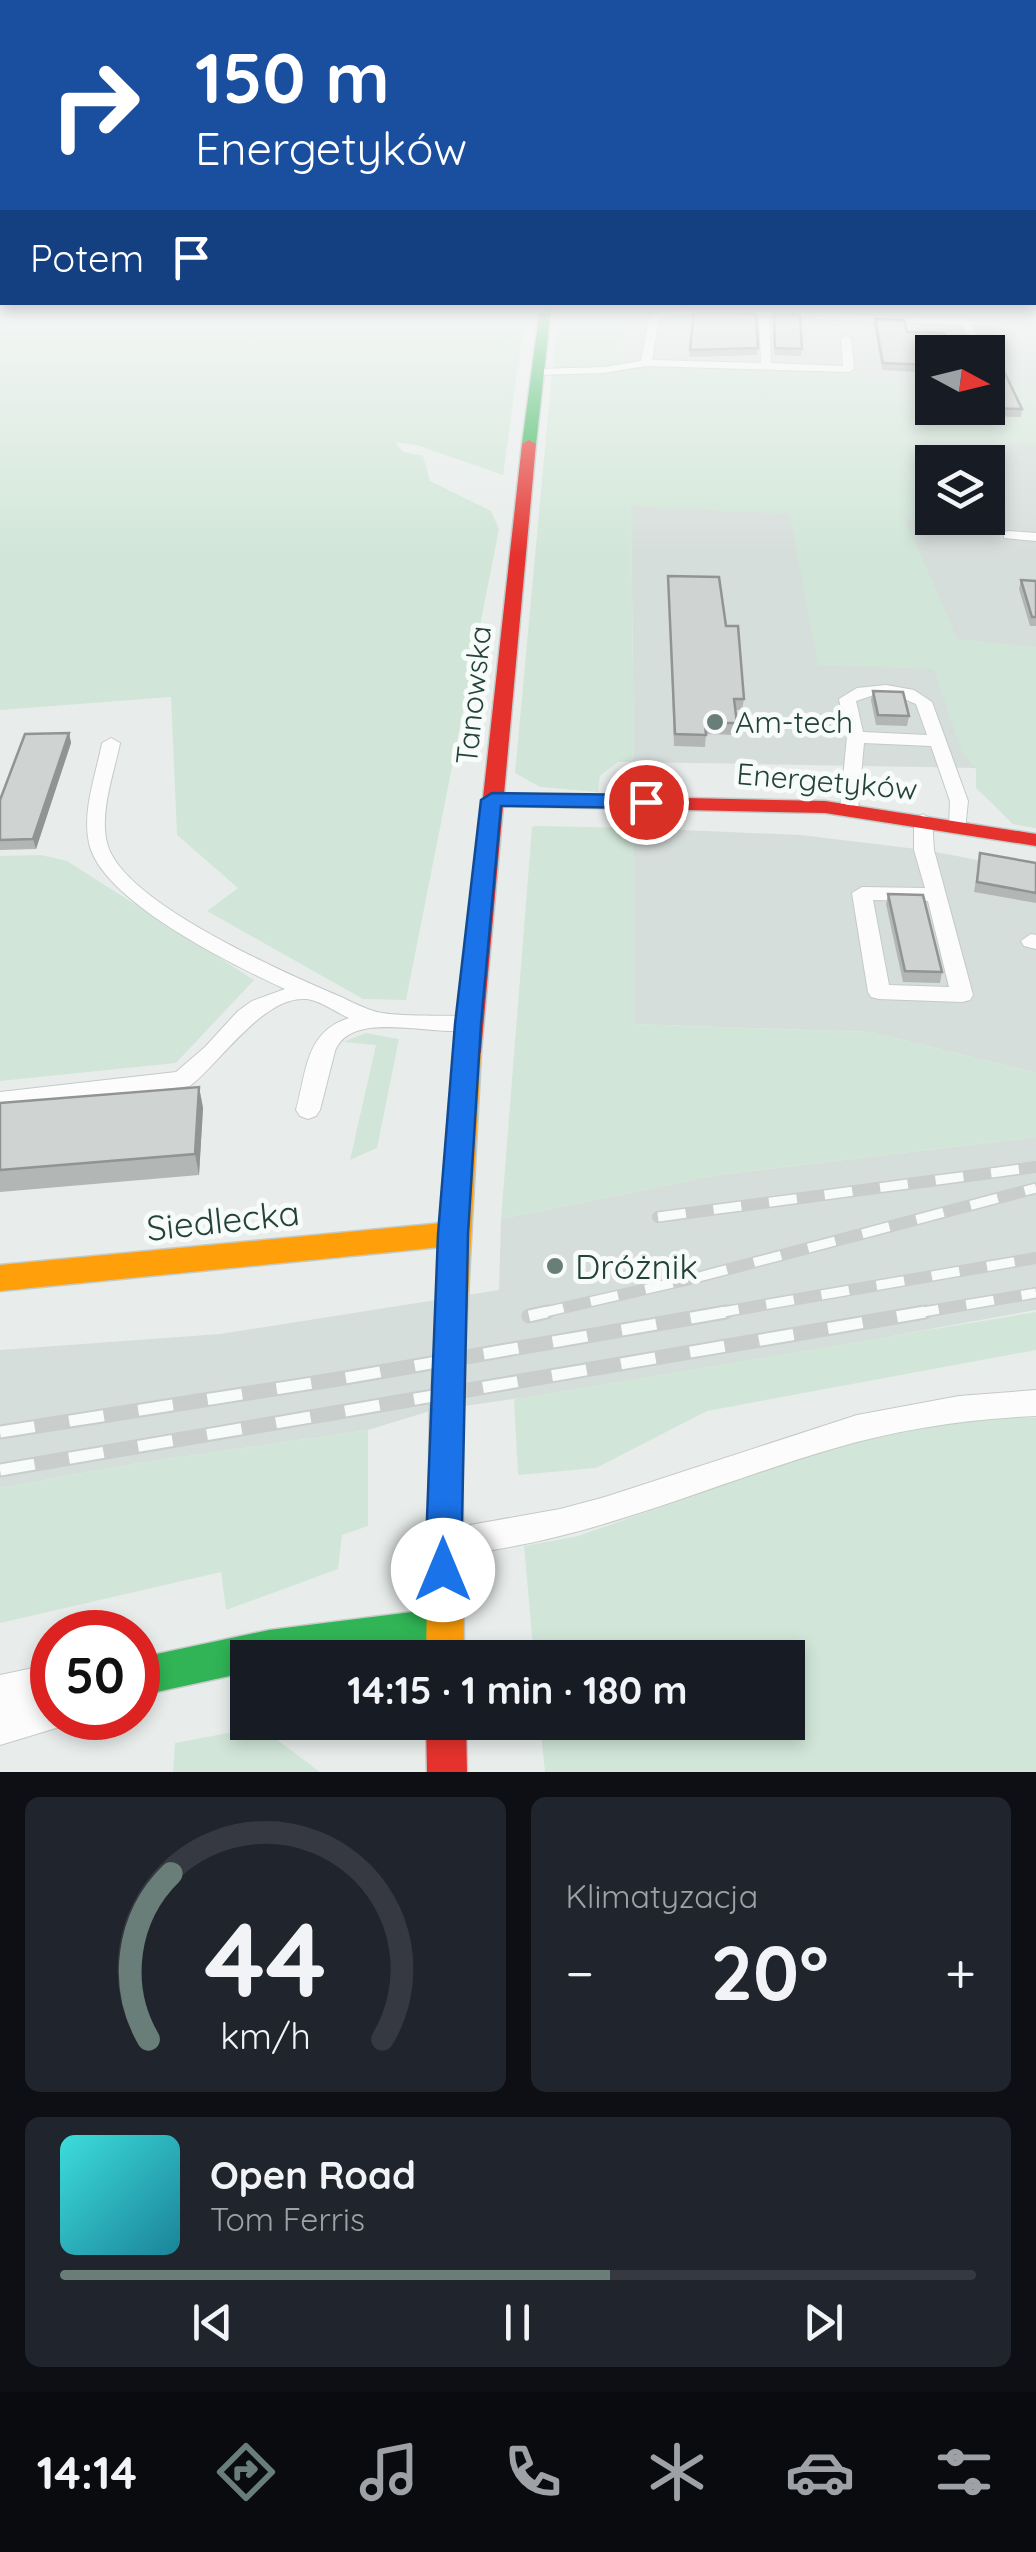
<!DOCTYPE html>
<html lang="pl">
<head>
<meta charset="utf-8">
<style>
	body { margin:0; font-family:Quicksand,sans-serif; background:#20242c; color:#f1f3f6; height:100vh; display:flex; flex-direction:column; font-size:38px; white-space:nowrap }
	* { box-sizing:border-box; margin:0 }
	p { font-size:32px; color:#9ea1a6 }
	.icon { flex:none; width:55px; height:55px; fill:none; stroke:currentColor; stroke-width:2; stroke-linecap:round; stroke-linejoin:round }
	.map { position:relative; height:1772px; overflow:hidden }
	.details { display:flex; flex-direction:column; gap:25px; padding:25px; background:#0d0f14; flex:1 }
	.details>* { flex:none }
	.hud { position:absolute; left:0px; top:0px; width:1038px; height:305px; box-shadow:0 5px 15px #0003; background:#1a4fa0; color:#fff; overflow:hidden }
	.needle { width:65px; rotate:97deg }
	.fabs { position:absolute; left:915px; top:335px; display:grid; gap:20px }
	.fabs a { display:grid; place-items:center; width:90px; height:90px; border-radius:0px; background:#171b24; box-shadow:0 5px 15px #0003; font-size:50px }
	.speed { position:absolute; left:30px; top:1610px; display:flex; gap:20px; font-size:50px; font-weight:700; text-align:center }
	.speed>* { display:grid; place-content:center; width:130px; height:130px; border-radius:50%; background:#171b24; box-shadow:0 5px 15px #0003; line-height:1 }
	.speed .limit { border:15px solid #d22; background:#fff; color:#111 }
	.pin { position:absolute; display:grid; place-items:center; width:85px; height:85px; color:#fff; margin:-42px; border:5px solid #fff; border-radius:50%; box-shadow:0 2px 10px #0007 }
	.me { position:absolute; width:110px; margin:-55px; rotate:0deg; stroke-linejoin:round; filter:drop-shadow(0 0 8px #0008) }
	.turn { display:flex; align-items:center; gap:35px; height:210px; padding:0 30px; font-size:45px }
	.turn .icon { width:130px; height:130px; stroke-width:2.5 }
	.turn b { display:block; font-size:70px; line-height:85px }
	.then { display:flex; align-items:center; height:95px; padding:0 30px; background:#0003; gap:20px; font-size:38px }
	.big { font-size:75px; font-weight:800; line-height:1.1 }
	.details .card { flex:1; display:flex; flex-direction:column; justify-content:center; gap:15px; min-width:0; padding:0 35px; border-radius:15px; background:#20242c }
	.details .dial { align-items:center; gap:0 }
	.dial svg { height:260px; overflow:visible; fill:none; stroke:#363941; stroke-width:7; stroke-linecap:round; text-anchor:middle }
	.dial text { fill:#f1f3f6; stroke:none }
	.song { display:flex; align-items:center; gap:30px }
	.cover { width:120px; height:120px; border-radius:15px; background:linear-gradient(135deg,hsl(180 70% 55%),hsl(190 70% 35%)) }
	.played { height:10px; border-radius:5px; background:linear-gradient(90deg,#697e78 60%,#363941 60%) }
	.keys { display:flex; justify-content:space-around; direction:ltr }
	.heat { display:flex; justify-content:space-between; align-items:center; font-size:55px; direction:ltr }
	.details .tiles { flex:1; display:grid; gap:25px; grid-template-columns:1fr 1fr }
	.card:last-child { grid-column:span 2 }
	.trip { position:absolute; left:230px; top:1640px; width:575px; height:100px; border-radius:0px; background:#171b24; box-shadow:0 5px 15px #0003; font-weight:800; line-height:100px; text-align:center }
	.tabs { display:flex; height:160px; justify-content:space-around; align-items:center; background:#090b0e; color:#9ea1a6 }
	.tabs .icon { width:70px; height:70px }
	.tabs .current { color:#697e78 }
	.tabs b { font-size:45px; color:#f1f3f6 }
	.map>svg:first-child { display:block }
	.built { fill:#d6dedb; fill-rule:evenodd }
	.green { fill:#d1e6d8 }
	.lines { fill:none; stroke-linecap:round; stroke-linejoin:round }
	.lane-casing { stroke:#c5cac8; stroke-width:2 }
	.street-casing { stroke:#c5cac8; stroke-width:2 }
	.fast-casing { stroke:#c3cbc8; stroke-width:3 }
	.slow-casing { stroke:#c3cbc8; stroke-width:3 }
	.jam-casing { stroke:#c3cbc8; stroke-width:3 }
	.lane { fill:#fcfcfc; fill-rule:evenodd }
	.street { fill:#fcfcfc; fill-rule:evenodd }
	.fast { fill:#30b455; fill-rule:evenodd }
	.slow { fill:#ff9f0a; fill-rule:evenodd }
	.jam { fill:#e5322d; fill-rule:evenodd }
	.rail-far1-casing { stroke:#c9cdcc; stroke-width:12 }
	.rail-casing { stroke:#c9cdcc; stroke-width:15 }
	.rail-far1 { stroke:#f7fbf9; stroke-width:9; stroke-dasharray:28; stroke-linecap:butt }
	.rail { stroke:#f7fbf9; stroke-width:11; stroke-dasharray:35; stroke-linecap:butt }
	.wall { fill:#b2b6b5 }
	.shaded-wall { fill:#919493 }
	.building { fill:#cfd4d2; stroke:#919493; stroke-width:2.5 }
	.route { fill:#1a73e8; stroke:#114b97; stroke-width:2.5 }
	.poi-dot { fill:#697e78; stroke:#f7fbf9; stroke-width:4 }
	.labels { text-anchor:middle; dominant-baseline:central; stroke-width:10; stroke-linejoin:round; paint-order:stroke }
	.street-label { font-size:30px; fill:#24423a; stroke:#f7fbf9 }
	.poi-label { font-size:30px; fill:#24423a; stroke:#f7fbf9; text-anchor:start }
	.near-street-label { font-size:35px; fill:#24423a; stroke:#f7fbf9 }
	.near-poi-label { font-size:35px; fill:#24423a; stroke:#f7fbf9; text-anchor:start }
</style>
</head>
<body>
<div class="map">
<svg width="1036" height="1772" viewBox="0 0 1036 1772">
	<rect width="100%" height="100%" fill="#e8edeb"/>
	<g class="built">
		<path d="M626 308 1036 321V828L1013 824 975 768 634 762 631 506 622 371ZM932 352H988V408H932ZM932 462H988V518H932Z"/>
		<polygon points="634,828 801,835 925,850 1036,871 1036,1073 870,1032 633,1024"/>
		<polygon points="1036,1137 1036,1310 659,1378 430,1411 368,1430 132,1464 0,1488 0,1350 220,1334 499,1290 501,1219 717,1175"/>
	</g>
	<g class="green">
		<polygon points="0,308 526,308 503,475 417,445 395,442 403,452 423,456 430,481 491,511 499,529 406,1000 363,999 207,911 238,888 177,835 171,697 0,710"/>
		<polygon points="558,308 626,308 622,371 666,367 849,374 874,380 932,382 932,408 988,408 988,384 1036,385 1036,445 920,441 932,482 932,518 945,520 905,519 957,639 1036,647 1036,828 1013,824 976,788 976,768 962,752 934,669 818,665 790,514 631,506 634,762 618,762 600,776 598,792 540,787 515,773"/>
		<polygon points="718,308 1036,308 1036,321"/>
		<polygon points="536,826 634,828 634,1024 870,1032 1036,1073 1036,1137 717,1175 501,1219 532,827"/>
		<polygon points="41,855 67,861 254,980 176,1063 0,1081 0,856"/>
		<polygon points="366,1033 399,1039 377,1148 350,1160 376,1045 343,1042"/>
		<polygon points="1036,1312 1036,1350 707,1411 596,1468 518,1475 514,1399"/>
		<polygon points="976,1418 1036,1418 1036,1772 545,1772 540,1723 788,1722 788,1658 534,1657 524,1546 578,1536 836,1446"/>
		<polygon points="368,1430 368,1526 342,1535 338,1569 226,1610 221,1572 0,1623 0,1488 132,1464"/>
		<polygon points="260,1727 320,1772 173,1772 175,1743"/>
	</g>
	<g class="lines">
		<g class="lane-casing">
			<g id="lane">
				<path d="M687 308 966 319 971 322 983 352H973L962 325 769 317 771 363 843 366 841 339 846 336 851 339 854 369 849 372 646 366 604 373 538 375 533 372 538 369 604 367 641 361 650 315ZM689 314 759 317 761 363 652 360 659 319Z"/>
				<polygon points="1009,531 1036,533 1036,541 1004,538 1004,532"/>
				<path d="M886 685 914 690 932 702 968 801 965 830 958 832 949 826 950 801 931 746 864 743 858 809 849 815 840 809 847 737 839 699 857 688ZM874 695 897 696 916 704 927 735 863 732 856 701Z"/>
				<path d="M111 738 120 743C114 774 97 818 109 849 132 906 283 972 339 996 352 1002 368 1011 382 1013 409 1017 439 1015 466 1016L474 1019 477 1024 474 1029C439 1039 352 1007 335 1051L320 1110 316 1116 308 1119 300 1116 296 1110C307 1071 305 1032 349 1018 337 1013 320 1000 306 999 263 996 221 1062 190 1086L0 1110V1092L176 1072 205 1047 238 1011 252 1001 285 989C235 966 101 901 89 843 82 810 96 775 102 743Z"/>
				<path d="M923 814 932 820 934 850 973 995 970 1000 962 1002 879 999 871 997 868 992 852 893 862 887 925 888 914 850V820ZM873 900 928 901 949 987 889 985Z"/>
				<polygon points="1031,934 1036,935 1036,949 1024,946 1021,941"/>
				<path d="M1036 1390V1416C967 1419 898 1429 832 1449 706 1486 597 1538 464 1554L453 1550 448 1539 453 1528 560 1509 605 1497 857 1415 959 1396Z"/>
			</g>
		</g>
		<g class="street-casing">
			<polygon id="street" points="52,1664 52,1718 78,1718 76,1722 0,1745 0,1675"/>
		</g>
		<g class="fast-casing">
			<g id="fast">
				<polygon points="540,308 551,308 536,444 529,448 522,444"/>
				<polygon points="444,1608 457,1614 463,1627 457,1640 444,1646 350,1658 248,1658 248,1672 138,1696 138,1658 269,1630"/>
			</g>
		</g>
		<g class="slow-casing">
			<polygon id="slow" points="468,1043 477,1046 481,1052 462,1410 464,1658 426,1658 430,1410 441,1247 0,1291 0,1265 443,1223 455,1052 459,1046"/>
		</g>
		<g class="jam-casing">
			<g id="jam">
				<polygon points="529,440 536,444 504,794 825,801 1036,834 1036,846 825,813 503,806 481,1052 477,1058 459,1058 455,1052 522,444"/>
				<polygon points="426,1722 466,1722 467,1772 427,1772"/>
			</g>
		</g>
		<use href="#lane" class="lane"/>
		<use href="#street" class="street"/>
		<use href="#fast" class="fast"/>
		<use href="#slow" class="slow"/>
		<use href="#jam" class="jam"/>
		<g class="rail-far1-casing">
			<g id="rail-far1">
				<polyline points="658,1217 1036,1167"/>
				<polyline points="536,1314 695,1278 1036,1188"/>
				<polyline points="711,1314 1036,1258"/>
				<polyline points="911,1314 1036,1293"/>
			</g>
		</g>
		<g class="rail-casing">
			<g id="rail">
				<polyline points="529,1316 547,1312"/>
				<polyline points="0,1432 345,1378 726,1312"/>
				<polyline points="0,1470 925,1312"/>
			</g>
		</g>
		<use href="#rail-far1" class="rail-far1"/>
		<use href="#rail" class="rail"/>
	</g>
	<g class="wall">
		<polygon points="694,312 758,348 757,355 689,357"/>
		<polygon points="774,314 802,349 801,356 774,355"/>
		<polygon points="875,319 907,332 932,352 932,373 882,370 874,325"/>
		<polygon points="983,408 988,408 1022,409 1021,417 986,416"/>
		<polygon points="668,576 726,626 744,699 742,710 736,710 737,723 736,735 706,734 705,747 674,746"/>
		<polygon points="1021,580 1036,581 1036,626 1030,626 1019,589"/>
		<polygon points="873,691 909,716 907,726 876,725 871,700"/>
		<polygon points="69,733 71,743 36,849 0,850 0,800"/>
		<polygon points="980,853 1036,863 1036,903 974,892"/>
		<polygon points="888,894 942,972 940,983 903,982 886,904"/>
		<polygon points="199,1087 203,1108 199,1175 0,1192 0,1103"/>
	</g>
	<g class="shaded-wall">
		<polygon points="69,733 71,743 36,849 33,839"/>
		<polygon points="199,1087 203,1108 199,1175 195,1154"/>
	</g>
	<g class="building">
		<polygon points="694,312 756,314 758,348 690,350"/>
		<polygon points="774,314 800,315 802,349 775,348"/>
		<polygon points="875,319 904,320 907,332 944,333 950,352 932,352 932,365 883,363"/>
		<polygon points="988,362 1000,363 1022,409 988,408"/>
		<polygon points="668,576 719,577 726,626 738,626 744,699 734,699 737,723 705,723 706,735 675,734"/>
		<polygon points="1021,580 1036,581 1036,617 1032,617"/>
		<polygon points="873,691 903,692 909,716 878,715"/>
		<polygon points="69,733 33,839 0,840 0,800 25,734"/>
		<polygon points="980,853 1036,863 1036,893 977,882"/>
		<polygon points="888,894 923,895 942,972 905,971"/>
		<polygon points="199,1087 195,1154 0,1170 0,1103"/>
	</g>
	<linearGradient id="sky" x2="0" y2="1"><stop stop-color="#8fc1e3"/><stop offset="0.55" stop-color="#f5f7f6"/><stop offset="1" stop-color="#f5f7f6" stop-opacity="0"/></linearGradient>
	<rect width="1036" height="556" fill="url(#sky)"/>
	<polygon class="route" points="492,793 646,795 656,802 646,808 501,806 481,1024 468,1234 461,1570 456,1582 443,1587 430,1582 425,1570 438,1234 455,1024 481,800"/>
	<g class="poi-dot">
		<circle cx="715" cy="722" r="10"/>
		<circle cx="555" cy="1266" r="10"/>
	</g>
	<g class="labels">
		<g class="street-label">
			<text transform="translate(473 695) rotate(-84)">Tanowska</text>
			<text transform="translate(827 781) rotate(5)">Energetyków</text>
		</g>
		<g class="poi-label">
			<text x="735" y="722">Am-tech</text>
		</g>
		<g class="near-street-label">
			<text transform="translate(223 1220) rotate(-6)">Siedlecka</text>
		</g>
		<g class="near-poi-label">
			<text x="575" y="1266">Dróżnik</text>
		</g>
	</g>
</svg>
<div class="fabs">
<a><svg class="needle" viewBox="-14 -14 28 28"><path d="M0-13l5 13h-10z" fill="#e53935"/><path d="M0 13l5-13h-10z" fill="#9ea1a6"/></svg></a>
<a><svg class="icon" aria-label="layers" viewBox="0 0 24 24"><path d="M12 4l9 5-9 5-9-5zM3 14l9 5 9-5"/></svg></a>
</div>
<div class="speed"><div class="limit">50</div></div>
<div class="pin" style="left:646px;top:802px;background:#d93025"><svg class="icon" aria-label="arrive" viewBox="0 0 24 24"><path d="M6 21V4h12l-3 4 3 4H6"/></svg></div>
<svg class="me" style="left:443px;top:1570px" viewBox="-20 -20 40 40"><circle r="19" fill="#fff"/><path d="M0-13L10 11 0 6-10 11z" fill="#1a73e8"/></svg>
<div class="trip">14:15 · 1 min · 180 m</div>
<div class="hud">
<div class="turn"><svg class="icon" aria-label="right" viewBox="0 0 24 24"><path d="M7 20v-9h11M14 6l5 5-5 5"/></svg><div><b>150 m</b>Energetyków</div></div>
<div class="then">Potem<svg class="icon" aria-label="arrive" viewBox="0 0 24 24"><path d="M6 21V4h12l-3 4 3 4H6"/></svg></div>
</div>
</div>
<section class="details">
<div class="tiles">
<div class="card dial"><svg viewBox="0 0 100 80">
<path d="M14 69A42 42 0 1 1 86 69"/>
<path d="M14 69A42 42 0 0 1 21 18" stroke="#697e78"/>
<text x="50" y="56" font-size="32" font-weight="700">44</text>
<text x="50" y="72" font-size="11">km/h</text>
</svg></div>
<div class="card"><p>Klimatyzacja</p>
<div class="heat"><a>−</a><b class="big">20°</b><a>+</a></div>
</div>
<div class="card">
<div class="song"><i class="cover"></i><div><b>Open Road</b><p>Tom Ferris</p></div></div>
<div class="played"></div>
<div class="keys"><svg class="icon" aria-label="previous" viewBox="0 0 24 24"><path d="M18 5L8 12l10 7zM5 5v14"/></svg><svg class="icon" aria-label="pause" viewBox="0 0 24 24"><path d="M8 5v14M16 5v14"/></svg><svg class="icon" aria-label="next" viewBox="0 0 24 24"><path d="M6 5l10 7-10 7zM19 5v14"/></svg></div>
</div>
</div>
</section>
<nav class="tabs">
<b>14:14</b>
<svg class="icon current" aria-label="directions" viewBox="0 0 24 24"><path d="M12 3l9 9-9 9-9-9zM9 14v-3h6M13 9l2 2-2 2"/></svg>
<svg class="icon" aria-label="music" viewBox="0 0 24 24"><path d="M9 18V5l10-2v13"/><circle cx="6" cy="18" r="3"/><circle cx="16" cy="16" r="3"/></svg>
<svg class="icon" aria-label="phone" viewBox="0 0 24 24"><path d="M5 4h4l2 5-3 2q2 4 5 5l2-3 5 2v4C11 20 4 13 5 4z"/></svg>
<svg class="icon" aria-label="climate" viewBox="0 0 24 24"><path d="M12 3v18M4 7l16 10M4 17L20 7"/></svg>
<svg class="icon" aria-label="car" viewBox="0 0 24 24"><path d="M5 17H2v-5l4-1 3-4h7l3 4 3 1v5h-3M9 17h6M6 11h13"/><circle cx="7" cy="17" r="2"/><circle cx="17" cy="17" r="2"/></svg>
<svg class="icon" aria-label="filters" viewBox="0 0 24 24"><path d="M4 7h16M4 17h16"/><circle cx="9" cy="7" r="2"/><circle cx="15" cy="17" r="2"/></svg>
</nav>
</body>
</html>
